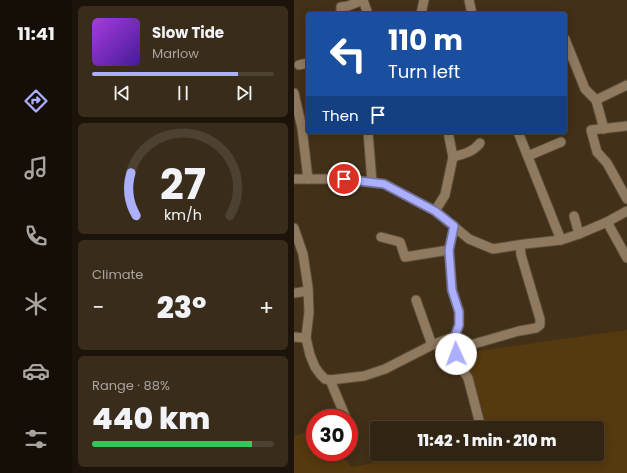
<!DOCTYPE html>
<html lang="en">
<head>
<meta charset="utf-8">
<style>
	body { margin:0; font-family:Poppins,sans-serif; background:#3a2c1b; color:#f1f3f6; height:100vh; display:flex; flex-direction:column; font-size:15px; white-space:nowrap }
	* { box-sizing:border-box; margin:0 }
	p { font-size:13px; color:#a8a49f }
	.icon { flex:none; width:22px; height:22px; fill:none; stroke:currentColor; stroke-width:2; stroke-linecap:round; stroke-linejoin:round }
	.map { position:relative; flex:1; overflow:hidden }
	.drawer { display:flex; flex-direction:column; gap:6px; padding:6px; background:#1c140a; width:222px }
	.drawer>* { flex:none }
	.hud { position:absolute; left:12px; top:12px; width:261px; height:122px; border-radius:4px; box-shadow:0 2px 10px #0003,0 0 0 1px #4d4132; background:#1a4fa0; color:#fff; overflow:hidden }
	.speed { position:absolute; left:12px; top:409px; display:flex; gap:8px; font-size:20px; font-weight:700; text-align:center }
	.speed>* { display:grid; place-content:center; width:52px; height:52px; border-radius:50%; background:#322412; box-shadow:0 2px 10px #0003,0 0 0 1px #4d4132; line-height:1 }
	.speed .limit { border:6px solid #d22; background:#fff; color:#111 }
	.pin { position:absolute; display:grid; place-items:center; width:34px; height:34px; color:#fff; margin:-17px; border:2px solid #fff; border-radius:50%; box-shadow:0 1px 4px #0007 }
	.me { position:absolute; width:44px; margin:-22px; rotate:358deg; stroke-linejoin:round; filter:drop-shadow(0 0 3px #0008) }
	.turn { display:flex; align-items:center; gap:14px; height:84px; padding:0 16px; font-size:18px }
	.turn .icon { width:52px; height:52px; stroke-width:2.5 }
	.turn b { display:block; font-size:28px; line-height:34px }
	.then { display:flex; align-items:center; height:38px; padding:0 16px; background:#0003; gap:8px; font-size:15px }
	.big { font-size:30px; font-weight:800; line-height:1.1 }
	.drawer .tile { flex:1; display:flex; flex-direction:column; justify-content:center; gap:6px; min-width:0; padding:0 14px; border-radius:6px; background:#3a2c1b }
	.drawer .dial { align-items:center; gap:0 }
	.dial svg { height:104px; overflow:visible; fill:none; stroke:#4d4132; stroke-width:7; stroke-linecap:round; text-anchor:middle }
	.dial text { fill:#f1f3f6; stroke:none }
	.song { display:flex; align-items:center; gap:12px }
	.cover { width:48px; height:48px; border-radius:6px; background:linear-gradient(135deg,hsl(280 70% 55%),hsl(260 70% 35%)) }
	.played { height:4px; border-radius:2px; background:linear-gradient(90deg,#acaffb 80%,#4d4132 80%) }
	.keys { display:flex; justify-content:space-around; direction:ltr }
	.heat { display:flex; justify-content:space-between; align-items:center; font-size:22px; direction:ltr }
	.charge { height:6px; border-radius:3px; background:linear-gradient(90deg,#34c759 88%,#4d4132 0) }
	.trip { position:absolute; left:76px; top:421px; width:234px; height:40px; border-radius:4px; background:#322412; box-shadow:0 2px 10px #0003,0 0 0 1px #4d4132; font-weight:800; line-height:40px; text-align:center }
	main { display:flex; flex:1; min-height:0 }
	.dock { display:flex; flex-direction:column; width:72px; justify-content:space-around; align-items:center; background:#140e07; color:#a8a49f }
	.dock .icon { width:28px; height:28px }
	.dock .on { color:#acaffb }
	.dock b { font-size:18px; color:#f1f3f6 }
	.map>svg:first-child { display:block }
	.green { fill:#55390f }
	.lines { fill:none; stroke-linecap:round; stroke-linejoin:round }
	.minor-casing { stroke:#5c4d37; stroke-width:11 }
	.minor { stroke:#8f7a60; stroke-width:9 }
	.route-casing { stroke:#7072a3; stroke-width:10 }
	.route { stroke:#acaffb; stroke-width:7 }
</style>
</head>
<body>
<main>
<nav class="dock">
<b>11:41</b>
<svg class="icon on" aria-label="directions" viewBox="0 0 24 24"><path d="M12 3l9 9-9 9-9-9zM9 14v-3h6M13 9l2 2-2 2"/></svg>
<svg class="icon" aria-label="music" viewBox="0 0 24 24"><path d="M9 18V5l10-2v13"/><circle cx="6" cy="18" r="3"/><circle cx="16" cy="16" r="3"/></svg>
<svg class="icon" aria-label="phone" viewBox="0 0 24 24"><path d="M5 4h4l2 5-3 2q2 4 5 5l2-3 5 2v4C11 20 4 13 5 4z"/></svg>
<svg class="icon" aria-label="climate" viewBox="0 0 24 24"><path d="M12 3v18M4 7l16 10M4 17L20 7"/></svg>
<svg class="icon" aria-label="car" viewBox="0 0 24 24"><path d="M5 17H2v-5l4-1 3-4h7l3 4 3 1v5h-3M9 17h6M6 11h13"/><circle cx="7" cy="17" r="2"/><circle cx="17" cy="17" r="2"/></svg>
<svg class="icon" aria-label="filters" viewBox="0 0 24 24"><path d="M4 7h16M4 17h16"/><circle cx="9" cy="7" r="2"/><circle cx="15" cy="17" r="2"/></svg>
</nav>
<section class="drawer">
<div class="tile">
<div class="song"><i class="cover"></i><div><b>Slow Tide</b><p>Marlow</p></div></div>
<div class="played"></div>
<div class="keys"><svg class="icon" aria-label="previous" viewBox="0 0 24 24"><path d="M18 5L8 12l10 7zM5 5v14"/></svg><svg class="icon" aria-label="pause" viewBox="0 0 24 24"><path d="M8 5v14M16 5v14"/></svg><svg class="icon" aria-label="next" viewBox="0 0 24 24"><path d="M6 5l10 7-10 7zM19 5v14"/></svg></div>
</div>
<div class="tile dial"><svg viewBox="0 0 100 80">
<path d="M14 69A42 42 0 1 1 86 69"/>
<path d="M14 69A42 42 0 0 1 10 36" stroke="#acaffb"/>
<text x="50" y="56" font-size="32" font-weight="700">27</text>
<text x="50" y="72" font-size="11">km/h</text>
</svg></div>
<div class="tile"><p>Climate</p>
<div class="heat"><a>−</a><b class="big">23°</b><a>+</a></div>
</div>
<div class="tile"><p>Range · 88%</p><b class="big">440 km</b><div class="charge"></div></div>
</section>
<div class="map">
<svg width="333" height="473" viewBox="0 0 333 473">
	<rect width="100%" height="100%" fill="#423018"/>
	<polygon class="green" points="333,330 333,473 0,473 0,436 20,430 21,431 21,452 43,452 58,467 79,463 104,454 303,454 303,428 174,428 186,424 162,354"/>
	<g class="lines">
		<g class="minor-casing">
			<g id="minor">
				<polyline points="69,0 74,14"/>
				<polyline points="175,0 178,14"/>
				<polyline points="46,14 47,14 47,7 54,6 69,0"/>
				<polyline points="127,14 130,0"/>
				<polyline points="271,39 291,89 302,100 310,129"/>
				<polyline points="5,65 14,63"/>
				<polyline points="0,93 8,128 14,179"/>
				<polyline points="302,100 333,85"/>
				<polyline points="333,126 297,130 303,152 313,163 333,199"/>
				<polyline points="74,132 78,182"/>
				<polyline points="224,132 267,240"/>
				<polyline points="234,156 267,142"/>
				<path d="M159 157C170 154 179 152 186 143"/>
				<polyline points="0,179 50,179 90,184 141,211 175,239 199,249 231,244 267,240 285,234 313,222 333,211"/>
				<polyline points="141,211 151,195 159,157 154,132"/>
				<polyline points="280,216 285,234"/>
				<polyline points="313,222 333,258"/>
				<polyline points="160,226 155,250 158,290 165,311 165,325 161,336 162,354 167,367 174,378 186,424"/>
				<polyline points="0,228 9,254 14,287 15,312 12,338 16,355 21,367 26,374 31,379 36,380 70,376 91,369 138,345 161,336"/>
				<polyline points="87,237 106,242 111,257 155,250"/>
				<polyline points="0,293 14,291"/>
				<polyline points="122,300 138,345"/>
				<polyline points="0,337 12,338"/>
				<polyline points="162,349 225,331 242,328 246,325 246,319 227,255 226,245"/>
				<polyline points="36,380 52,418"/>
				<polyline points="55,426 56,429"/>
			</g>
		</g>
		<use href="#minor" class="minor"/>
	</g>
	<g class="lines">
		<g class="route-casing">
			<polyline id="route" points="50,179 90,184 141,211 160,226 155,250 158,290 165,312 165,325 161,336 162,354"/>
		</g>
		<use href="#route" class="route"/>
	</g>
</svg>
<div class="speed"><div class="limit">30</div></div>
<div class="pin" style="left:50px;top:179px;background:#d93025"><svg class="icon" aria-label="arrive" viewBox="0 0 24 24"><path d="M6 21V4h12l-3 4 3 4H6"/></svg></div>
<svg class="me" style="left:162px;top:354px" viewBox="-20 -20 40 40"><circle r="19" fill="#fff"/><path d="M0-13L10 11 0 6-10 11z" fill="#acaffb"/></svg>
<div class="trip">11:42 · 1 min · 210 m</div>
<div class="hud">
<div class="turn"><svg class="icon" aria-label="left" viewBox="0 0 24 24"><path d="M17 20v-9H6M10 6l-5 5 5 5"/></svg><div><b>110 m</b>Turn left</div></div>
<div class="then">Then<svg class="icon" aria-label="arrive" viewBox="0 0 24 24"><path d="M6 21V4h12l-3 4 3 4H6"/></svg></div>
</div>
</div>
</main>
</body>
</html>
